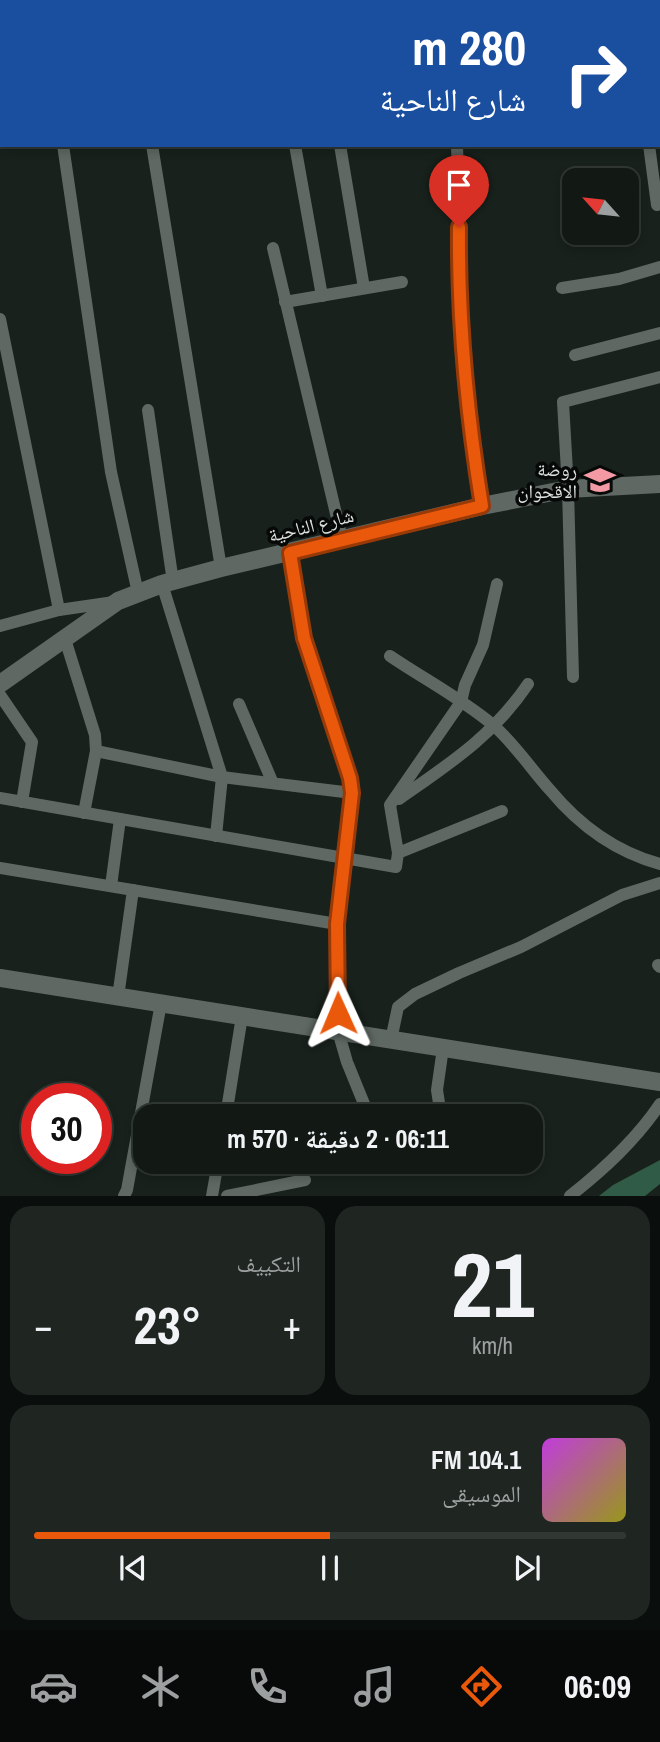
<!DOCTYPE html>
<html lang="ar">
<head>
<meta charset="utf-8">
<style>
	body { margin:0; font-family:"Archivo Narrow","Noto Naskh Arabic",sans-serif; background:#1f2622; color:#f1f3f6; direction:rtl; height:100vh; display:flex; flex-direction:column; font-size:26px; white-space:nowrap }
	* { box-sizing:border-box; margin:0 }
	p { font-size:23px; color:#9ca0a0 }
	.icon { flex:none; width:38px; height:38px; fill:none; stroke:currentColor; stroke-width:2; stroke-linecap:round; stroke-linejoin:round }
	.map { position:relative; height:1196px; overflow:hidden; direction:ltr }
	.drawer { display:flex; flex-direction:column; gap:10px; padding:10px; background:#0a0e0c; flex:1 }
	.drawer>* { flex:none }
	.guide { position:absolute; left:0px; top:0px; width:662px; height:147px; box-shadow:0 4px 10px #0003,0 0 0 2px #313834; direction:rtl; background:#1a4fa0; color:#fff; overflow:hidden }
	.needle { width:46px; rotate:297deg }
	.tools { position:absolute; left:562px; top:168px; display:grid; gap:14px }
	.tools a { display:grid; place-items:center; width:77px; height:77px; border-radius:14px; background:#121915; box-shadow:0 4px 10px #0003,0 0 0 2px #313834; font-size:35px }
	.speed { position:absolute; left:21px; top:1083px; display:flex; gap:14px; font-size:35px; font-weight:700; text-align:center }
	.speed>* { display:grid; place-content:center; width:91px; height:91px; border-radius:50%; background:#121915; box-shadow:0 4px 10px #0003,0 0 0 2px #313834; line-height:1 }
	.speed .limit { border:10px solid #d22; background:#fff; color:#111 }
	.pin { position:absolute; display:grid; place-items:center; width:60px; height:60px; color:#fff; margin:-72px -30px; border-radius:50% 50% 50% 0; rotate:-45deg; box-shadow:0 0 7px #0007 }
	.pin .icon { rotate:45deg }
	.me { position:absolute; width:77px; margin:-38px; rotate:359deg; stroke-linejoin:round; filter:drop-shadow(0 0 5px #0008) }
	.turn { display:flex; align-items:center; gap:24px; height:147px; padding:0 21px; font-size:32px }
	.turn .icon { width:91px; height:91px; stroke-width:2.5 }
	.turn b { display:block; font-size:49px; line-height:60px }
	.big { font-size:52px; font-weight:700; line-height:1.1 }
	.drawer .widget { flex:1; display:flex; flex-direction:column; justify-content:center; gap:10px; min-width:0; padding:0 24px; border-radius:21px; background:#1f2622 }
	.drawer .dial { align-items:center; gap:0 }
	.dial b { font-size:91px; line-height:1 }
	.song { display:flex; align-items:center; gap:21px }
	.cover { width:84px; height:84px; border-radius:10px; background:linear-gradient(135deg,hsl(290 70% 55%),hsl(60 70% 35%)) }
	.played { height:7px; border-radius:4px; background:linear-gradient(90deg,#ea580c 50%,#313834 50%) }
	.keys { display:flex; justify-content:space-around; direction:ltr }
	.heat { display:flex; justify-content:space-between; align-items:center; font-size:38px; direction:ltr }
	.drawer .tiles { flex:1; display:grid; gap:10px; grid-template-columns:1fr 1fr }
	.widget:last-child { grid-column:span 2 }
	.trip { position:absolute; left:133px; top:1104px; width:410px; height:70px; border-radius:21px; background:#121915; box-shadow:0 4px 10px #0003,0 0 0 2px #313834; font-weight:700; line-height:70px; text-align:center; direction:rtl }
	.dock { display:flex; height:112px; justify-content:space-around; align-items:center; background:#070a08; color:#9ca0a0 }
	.dock .icon { width:49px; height:49px }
	.dock .on { color:#ea580c }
	.dock b { font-size:32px; color:#f1f3f6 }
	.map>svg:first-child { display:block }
	.water { fill:#305b46 }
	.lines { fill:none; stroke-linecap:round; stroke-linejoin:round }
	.street { stroke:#5f6863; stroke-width:12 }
	.secondary { stroke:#5f6863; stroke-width:18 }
	.route-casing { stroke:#983908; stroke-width:18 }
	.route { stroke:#ea580c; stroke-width:12 }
	.labels { text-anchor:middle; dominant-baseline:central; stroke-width:7; stroke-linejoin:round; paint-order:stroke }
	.poi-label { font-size:19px; fill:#dde3df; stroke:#060907; text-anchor:end }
	.street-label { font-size:19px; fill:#dde3df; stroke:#060907 }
</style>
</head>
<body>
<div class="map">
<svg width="660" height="1196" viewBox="0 0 660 1196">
	<rect width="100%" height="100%" fill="#18211c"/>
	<g class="water">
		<polygon points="0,0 660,0 660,6 660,2 2,2 0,18"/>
		<polygon points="660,1160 660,1184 645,1196 599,1196 613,1185"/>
	</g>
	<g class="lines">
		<g class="street">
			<polyline points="655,0 656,2"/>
			<polyline points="0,74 2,73"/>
			<polyline points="63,145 111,472 138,593"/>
			<polyline points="152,145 221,568"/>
			<polyline points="295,145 322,296"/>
			<polyline points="340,145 364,288"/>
			<polyline points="457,145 459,205 458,270 471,438 482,506"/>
			<polyline points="649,145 657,205 660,204"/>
			<polyline points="273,248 342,539"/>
			<polyline points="562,288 619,279 660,267"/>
			<polyline points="285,302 402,282"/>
			<polyline points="0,319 59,610"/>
			<polyline points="575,355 660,333"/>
			<polyline points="148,410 173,582"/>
			<polyline points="291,553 304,638 350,778 352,793 337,924 338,1031 347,1062 369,1116"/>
			<polyline points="162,584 222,777 216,836"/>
			<polyline points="0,626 59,610 114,602"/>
			<polyline points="65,639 95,735 96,751 222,777 352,793"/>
			<path d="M390 656C424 679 462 699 493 725 515 744 531 769 550 790 579 825 616 852 660 864"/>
			<polyline points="573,677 568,489 563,402 660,377"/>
			<polyline points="0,695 32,742 22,802"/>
			<polyline points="239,704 272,781"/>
			<polyline points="0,798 396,867 398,853 390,805 461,702 465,685 483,645 497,584"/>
			<path d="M399 799C449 764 493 736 528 684"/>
			<polyline points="84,813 96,751"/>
			<polyline points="398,853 502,811"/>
			<polyline points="0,868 337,924"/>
			<polyline points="111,886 120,819"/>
			<polyline points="658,965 660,967"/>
			<polyline points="118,997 133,890"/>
			<polyline points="391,1040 398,1007 415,994 459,973 521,947 622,895 660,883"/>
			<polyline points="226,1116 242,1016"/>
			<polyline points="441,1116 437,1090 443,1048"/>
			<polyline points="124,1196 127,1190 161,1003"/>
			<polyline points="212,1196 218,1162"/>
			<polyline points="227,1196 305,1180"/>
			<path d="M570 1196C604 1169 636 1140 660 1104"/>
		</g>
		<g class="secondary">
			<polyline points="0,684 118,601 162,584 221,568 482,506 568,489 660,484"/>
			<polyline points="0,978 660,1082"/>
		</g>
	</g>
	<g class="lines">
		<g class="route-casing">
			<path id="route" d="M338 1013 337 924 352 793 350 778 304 638 290 553 482 506C467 414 458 320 459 227"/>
		</g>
		<use href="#route" class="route"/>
	</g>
	<defs>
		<g id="school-bare" transform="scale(2.415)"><path d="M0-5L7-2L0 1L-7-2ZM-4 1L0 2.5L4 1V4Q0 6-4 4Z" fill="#f49aa4" stroke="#060907" stroke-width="2.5" paint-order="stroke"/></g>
	</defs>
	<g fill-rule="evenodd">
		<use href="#school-bare" x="600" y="480"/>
	</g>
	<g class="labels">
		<g class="poi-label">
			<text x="577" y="469">روضة<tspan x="577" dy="22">الاقحوان</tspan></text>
		</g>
		<g class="street-label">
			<text transform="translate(311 525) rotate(-14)">شارع الناحية</text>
		</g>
	</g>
</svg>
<div class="tools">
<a><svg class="needle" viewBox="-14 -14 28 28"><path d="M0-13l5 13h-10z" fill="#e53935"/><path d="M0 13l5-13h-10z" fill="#9ca0a0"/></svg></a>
</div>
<div class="speed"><div class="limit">30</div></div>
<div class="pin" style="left:459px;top:227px;background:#d93025"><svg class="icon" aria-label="arrive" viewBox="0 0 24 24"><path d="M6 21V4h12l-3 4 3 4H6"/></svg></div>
<svg class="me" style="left:338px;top:1013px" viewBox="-20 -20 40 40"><path d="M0-17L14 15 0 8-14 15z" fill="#ea580c" stroke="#fff" stroke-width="4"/></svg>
<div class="trip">06:11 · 2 دقيقة · 570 m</div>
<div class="guide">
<div class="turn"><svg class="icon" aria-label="right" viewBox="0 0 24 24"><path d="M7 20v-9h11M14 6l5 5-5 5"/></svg><div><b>280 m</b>شارع الناحية</div></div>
</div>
</div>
<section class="drawer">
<div class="tiles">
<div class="widget dial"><b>21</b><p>km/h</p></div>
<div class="widget"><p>التكييف</p>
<div class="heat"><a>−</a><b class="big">23°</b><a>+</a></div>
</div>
<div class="widget">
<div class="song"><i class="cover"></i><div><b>104.1 FM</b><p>الموسيقى</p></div></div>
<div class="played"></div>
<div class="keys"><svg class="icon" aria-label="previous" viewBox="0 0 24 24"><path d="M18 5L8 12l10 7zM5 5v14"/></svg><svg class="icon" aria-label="pause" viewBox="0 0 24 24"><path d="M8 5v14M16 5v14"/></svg><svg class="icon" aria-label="next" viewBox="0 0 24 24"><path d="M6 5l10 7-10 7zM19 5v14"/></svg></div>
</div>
</div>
</section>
<nav class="dock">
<b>06:09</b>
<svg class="icon on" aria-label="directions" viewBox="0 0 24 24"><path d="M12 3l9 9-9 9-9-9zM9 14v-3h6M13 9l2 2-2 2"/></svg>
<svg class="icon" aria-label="music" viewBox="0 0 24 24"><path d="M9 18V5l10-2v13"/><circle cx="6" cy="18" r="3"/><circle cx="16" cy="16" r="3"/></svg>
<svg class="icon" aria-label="phone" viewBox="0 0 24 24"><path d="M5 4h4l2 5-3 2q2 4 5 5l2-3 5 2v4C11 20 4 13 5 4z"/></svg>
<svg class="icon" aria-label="climate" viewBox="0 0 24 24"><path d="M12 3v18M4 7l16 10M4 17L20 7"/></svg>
<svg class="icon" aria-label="car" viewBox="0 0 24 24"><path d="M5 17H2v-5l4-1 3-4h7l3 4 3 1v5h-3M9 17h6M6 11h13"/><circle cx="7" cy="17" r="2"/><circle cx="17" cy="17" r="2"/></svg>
</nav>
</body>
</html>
